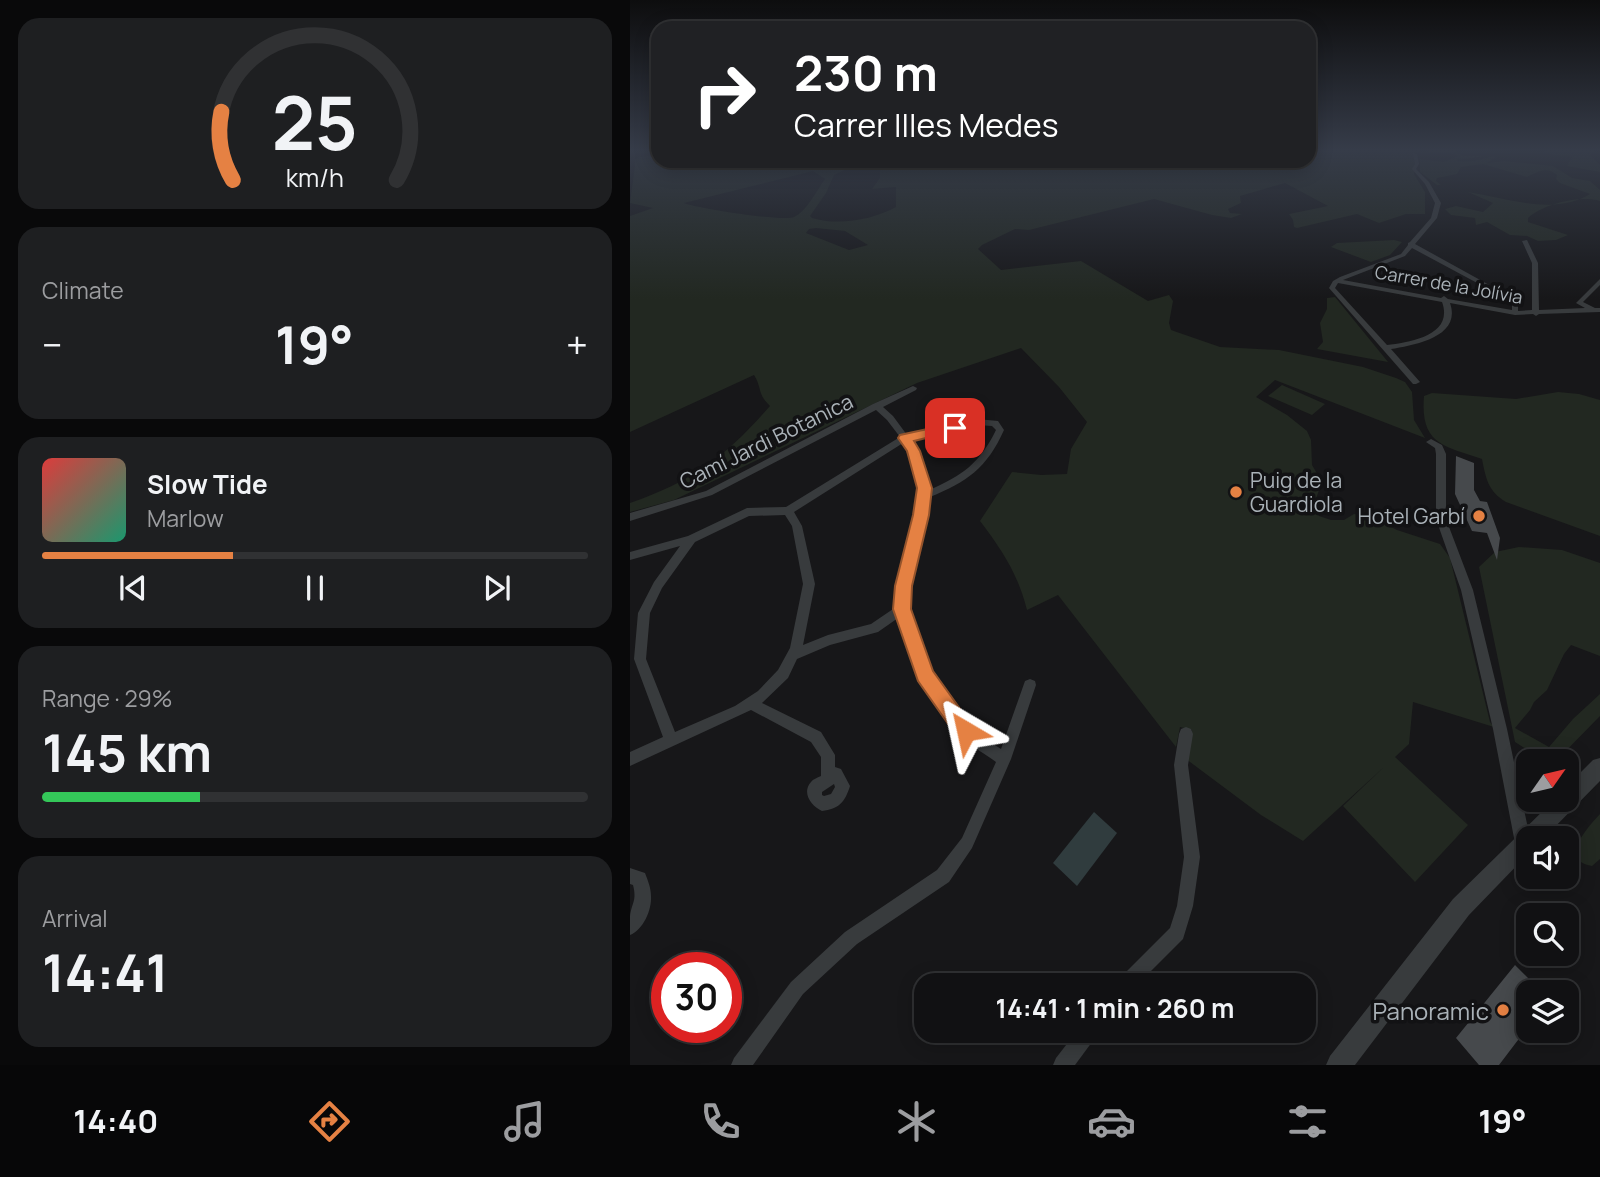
<!DOCTYPE html>
<html lang="en">
<head>
<meta charset="utf-8">
<style>
	body { margin:0; font-family:Manrope,sans-serif; background:#1e1f21; color:#f1f3f6; height:100vh; display:flex; flex-direction:column; font-size:26px; white-space:nowrap }
	* { box-sizing:border-box; margin:0 }
	p { font-size:23px; color:#9c9da0 }
	.icon { flex:none; width:38px; height:38px; fill:none; stroke:currentColor; stroke-width:2; stroke-linecap:round; stroke-linejoin:round }
	.map { position:relative; flex:1; overflow:hidden }
	.details { display:flex; flex-direction:column; gap:18px; padding:18px; background:#09090a; width:630px }
	.details>* { flex:none }
	.hud { position:absolute; left:21px; top:21px; width:665px; height:147px; border-radius:21px; box-shadow:0 4px 18px #0003,0 0 0 2px #303133; background:#202124; color:#fff; overflow:hidden }
	.needle { width:46px; rotate:56deg }
	.tools { position:absolute; left:886px; top:749px; display:grid; gap:14px }
	.tools a { display:grid; place-items:center; width:63px; height:63px; border-radius:14px; background:#111113; box-shadow:0 4px 18px #0003,0 0 0 2px #303133; font-size:35px }
	.speed { position:absolute; left:21px; top:952px; display:flex; gap:14px; font-size:35px; font-weight:700; text-align:center }
	.speed>* { display:grid; place-content:center; width:91px; height:91px; border-radius:50%; background:#111113; box-shadow:0 4px 18px #0003,0 0 0 2px #303133; line-height:1 }
	.speed .limit { border:10px solid #d22; background:#fff; color:#111 }
	.pin { position:absolute; display:grid; place-items:center; width:60px; height:60px; color:#fff; margin:-30px; border-radius:14px; box-shadow:0 4px 10px #0006 }
	.me { position:absolute; width:77px; margin:-38px; rotate:324deg; stroke-linejoin:round; filter:drop-shadow(0 0 5px #0008) }
	.turn { display:flex; align-items:center; gap:24px; height:147px; padding:0 28px; font-size:32px }
	.turn .icon { width:91px; height:91px; stroke-width:2.5 }
	.turn b { display:block; font-size:49px; line-height:60px }
	.big { font-size:52px; font-weight:700; line-height:1.1 }
	.details .card { flex:1; display:flex; flex-direction:column; justify-content:center; gap:10px; min-width:0; padding:0 24px; border-radius:21px; background:#1e1f21 }
	.details .dial { align-items:center; gap:0 }
	.dial svg { height:182px; overflow:visible; fill:none; stroke:#303133; stroke-width:7; stroke-linecap:round; text-anchor:middle }
	.dial text { fill:#f1f3f6; stroke:none }
	.song { display:flex; align-items:center; gap:21px }
	.cover { width:84px; height:84px; border-radius:10px; background:linear-gradient(135deg,hsl(0 70% 55%),hsl(160 70% 35%)) }
	.played { height:7px; border-radius:4px; background:linear-gradient(90deg,#e58143 35%,#303133 35%) }
	.keys { display:flex; justify-content:space-around; direction:ltr }
	.heat { display:flex; justify-content:space-between; align-items:center; font-size:38px; direction:ltr }
	.charge { height:10px; border-radius:5px; background:linear-gradient(90deg,#34c759 29%,#303133 0) }
	.trip { position:absolute; left:284px; top:973px; width:402px; height:70px; border-radius:21px; background:#111113; box-shadow:0 4px 18px #0003,0 0 0 2px #303133; font-weight:700; line-height:70px; text-align:center }
	.tabs { display:flex; height:112px; justify-content:space-around; align-items:center; background:#070708; color:#9c9da0 }
	.tabs .icon { width:49px; height:49px }
	.tabs .active { color:#e58143 }
	.tabs b { font-size:32px; color:#f1f3f6 }
	main { display:flex; flex:1; min-height:0 }
	.map>svg:first-child { display:block }
	.green { fill:#222821; fill-rule:evenodd }
	.water { fill:#303c3e }
	.building { fill:#46494c }
	.lines { fill:none; stroke-linecap:round; stroke-linejoin:round }
	.minor { fill:#383b3d; fill-rule:evenodd }
	.tertiary { fill:#383b3d; fill-rule:evenodd }
	.route { fill:#e58143; stroke:#95542c; stroke-width:2 }
	.poi-dot { fill:#e58143; stroke:#121214; stroke-width:2.5 }
	.labels { text-anchor:middle; dominant-baseline:central; stroke-width:7; stroke-linejoin:round; paint-order:stroke }
	.far-street-label { font-size:18px; fill:#aab2b8; stroke:#121214 }
	.street-label { font-size:21px; fill:#aab2b8; stroke:#121214 }
	.poi-label { font-size:21px; fill:#aab2b8; stroke:#121214; text-anchor:start }
	.near-poi-label { font-size:24px; fill:#aab2b8; stroke:#121214; text-anchor:end }
</style>
</head>
<body>
<main>
<section class="details">
<div class="card dial"><svg viewBox="0 0 100 80">
<path d="M14 69A42 42 0 1 1 86 69"/>
<path d="M14 69A42 42 0 0 1 9 39" stroke="#e58143"/>
<text x="50" y="56" font-size="32" font-weight="700">25</text>
<text x="50" y="72" font-size="11">km/h</text>
</svg></div>
<div class="card"><p>Climate</p>
<div class="heat"><a>−</a><b class="big">19°</b><a>+</a></div>
</div>
<div class="card">
<div class="song"><i class="cover"></i><div><b>Slow Tide</b><p>Marlow</p></div></div>
<div class="played"></div>
<div class="keys"><svg class="icon" aria-label="previous" viewBox="0 0 24 24"><path d="M18 5L8 12l10 7zM5 5v14"/></svg><svg class="icon" aria-label="pause" viewBox="0 0 24 24"><path d="M8 5v14M16 5v14"/></svg><svg class="icon" aria-label="next" viewBox="0 0 24 24"><path d="M6 5l10 7-10 7zM19 5v14"/></svg></div>
</div>
<div class="card"><p>Range · 29%</p><b class="big">145 km</b><div class="charge"></div></div>
<div class="card"><p>Arrival</p><b class="big">14:41</b></div>
</section>
<div class="map">
<svg width="970" height="1065" viewBox="0 0 970 1065">
	<rect width="100%" height="100%" fill="#171719"/>
	<g class="green">
		<path d="M679 150H792L785 154 788 160 784 174 795 192V214H776L749 223 727 214 667 228 664 227 663 220 659 214 698 206 655 183 610 196 611 203 598 209 600 213 612 214 601 218 582 215 524 199 399 230 385 229 352 245 348 249 371 270 451 261 518 301 539 295 543 301 539 323 541 330 590 347 649 350 733 367 766 378 775 382 782 392 784 420 795 438 645 380 626 397 657 415 677 431 681 440 682 465 692 482 684 504 689 516 701 520H714L724 514 737 515 767 530 810 544 820 558 860 722 864 727 783 702 779 744 765 757 838 825 785 882 713 806 754 767 673 841 631 815 556 759 562 730 550 727 546 747 428 595 397 610C388 574 372 550 350 521L382 472 411 475 437 474 441 449 457 422 429 387 391 348 287 383 44 500 0 512V503C65 480 95 457 140 406 127 394 132 387 124 375L0 432V216L23 208 0 203 6 158 28 154V161H153L154 164 158 165H196L198 161H534L550 166 578 161H679ZM235 164 250 165V178L242 189 266 187V207C242 220 208 226 182 218L180 216 196 193 204 175 221 167ZM183 171 195 179C187 190 176 212 164 217 153 222 66 208 54 203ZM186 228 215 231 238 245 219 250 176 233 179 229Z"/>
		<path d="M797 150H831L825 152 835 156H856L826 160C838 164 851 159 864 156L866 157 857 163 874 161 923 166 942 178 960 181 970 190V201C949 195 914 204 898 218V222L938 235 926 240 908 241 897 236 880 235 857 222 846 225 845 218 821 215 815 209 826 206 853 212 863 203 838 192C876 198 925 216 960 194L930 183 926 179 927 175C916 166 908 172 897 177L853 164 831 167 827 174 807 178 806 181 811 185H807L790 172V159L814 162 828 156C819 150 803 157 797 150Z"/>
		<polygon points="917,150 965,150 960,155 970,165 970,172 937,166 942,157 913,153"/>
		<polygon points="764,240 772,242 760,255 741,262 701,247 707,243"/>
		<polygon points="705,297 758,362 687,349 693,342 690,323 697,309 697,298"/>
		<polygon points="652,385 695,404 682,415 638,396"/>
		<path d="M928 392 949 394 970 400V536L876 502C858 491 856 479 852 459 813 446 790 444 794 396L802 393 886 399Z"/>
		<polygon points="889,547 932,550 970,563 970,656 941,645 934,654 917,690 904,702 900,710 885,728 919,747 943,719 970,694 970,716 926,761 913,760 885,742 849,567 865,552"/>
		<path d="M970 814V859L962 866C927 860 959 826 970 814Z"/>
	</g>
	<polygon class="water" points="464,812 487,833 447,886 423,863"/>
	<g class="building">
		<polygon points="826,456 844,463 844,490 850,501 857,502 870,538 867,560 857,533 842,531 825,494"/>
		<polygon points="885,965 912,992 898,992 898,1027 869,1065 849,1065 826,1038"/>
	</g>
	<g class="lines">
		<g class="minor">
			<path d="M783 153 787 154 789 164 786 169 799 182 811 203 807 218 785 244 881 297 888 305V311L902 310V263L892 241 897 240 908 263 909 310 955 308 946 303 970 279V285L953 302 965 308H970V312L909 314 906 316 903 314 885 315 820 303C832 337 784 345 761 349L790 382 786 384H783L699 288 703 281 710 277 771 254 778 245V243L780 242 801 218 805 203 795 184 782 169 785 164ZM782 248 877 299 882 305V310L818 299 814 296 811 298 713 280 775 256ZM708 283 812 302C824 335 781 342 757 345L705 288Z"/>
			<path d="M283 386 287 388 286 390 253 407 263 416 277 435 347 419 368 421 374 430C357 468 337 482 300 497 298 530 283 560 279 592 273 635 313 701 344 730 352 737 362 743 371 749L395 681 400 679 405 681 406 685 381 759 342 848 319 882 227 944 173 994 123 1065H101L104 1058 161 982 215 932 307 870 332 838 366 762C355 754 344 748 334 739 307 713 274 655 268 618L248 632 200 645 167 659 158 678 132 703 191 732 205 755V767L211 769 220 786C215 802 209 809 192 811 182 807 171 793 181 782 183 779 187 778 191 776V757L181 742 121 710 0 766V752L33 737 4 659 8 613 24 582 50 546 0 560V552L58 536 117 508 156 507 270 437 257 420 246 410 82 495 0 521V513L76 491 243 404ZM347 425 362 426 366 430C350 463 332 476 299 490L289 458 280 440ZM273 443 288 482 290 500 284 529 270 578 266 607 241 624 198 635 173 645 185 584 172 526 164 512ZM155 515 162 526 173 584 160 648 148 670 128 691 105 706 45 732 16 659 20 613 32 588 65 542 119 516ZM204 784 205 787 201 794 194 796 192 795V792Z"/>
			<polygon points="801,439 812,445 816,454 816,519 843,590 877,729 900,838 898,838 898,849 893,851 888,848 885,843 863,729 831,590 806,519 806,454 805,448 796,442"/>
			<polygon points="556,727 561,729 563,734 558,765 570,857 563,906 553,939 507,985 486,985 489,979 540,928 547,906 554,857 544,765 549,734 551,729"/>
			<path d="M0 868 15 873C18 881 21 888 21 896 22 910 13 930 0 935 0 929 0 922 0 916 2 902 7 901 3 885L0 884Z"/>
			<polygon points="447,1031 467,1031 465,1038 445,1065 423,1065 426,1058"/>
		</g>
		<polygon class="tertiary" points="970,758 970,781 914,838 898,838 898,854 839,915 725,1065 696,1065 700,1056 823,899 924,800 936,800 936,787 963,760"/>
	</g>
	<linearGradient id="sky" x2="0" y2="1"><stop stop-color="#0d0d0e"/><stop offset="0.5" stop-color="#363c49"/><stop offset="1" stop-color="#363c49" stop-opacity="0"/></linearGradient>
	<rect width="970" height="299" fill="url(#sky)"/>
	<polygon class="route" points="325,423 331,428 329,430 284,441 290,451 302,488 299,515 282,586 281,609 303,671 346,731 343,738 336,741 328,738 288,681 263,609 265,586 283,515 287,488 277,451 268,438 270,435"/>
	<g class="poi-dot">
		<circle cx="606" cy="492" r="7"/>
		<circle cx="849" cy="516" r="7"/>
		<circle cx="873" cy="1010" r="7"/>
	</g>
	<g class="labels">
		<g class="far-street-label">
			<text transform="translate(819 284) rotate(10)">Carrer de la Jolívia</text>
		</g>
		<g class="street-label">
			<text transform="translate(136 441) rotate(-26)">Camí Jardi Botanica</text>
		</g>
		<g class="poi-label">
			<text x="620" y="480">Puig de la<tspan x="620" dy="24">Guardiola</tspan></text>
			<text x="835" y="516" text-anchor="end">Hotel Garbí</text>
		</g>
		<g class="near-poi-label">
			<text x="859" y="1010">Panoramic</text>
		</g>
	</g>
</svg>
<div class="tools">
<a><svg class="needle" viewBox="-14 -14 28 28"><path d="M0-13l5 13h-10z" fill="#e53935"/><path d="M0 13l5-13h-10z" fill="#9c9da0"/></svg></a>
<a><svg class="icon" aria-label="sound" viewBox="0 0 24 24"><path d="M4 9h4l5-4v14l-5-4H4zM17 9q2 3 0 6"/></svg></a>
<a><svg class="icon" aria-label="search" viewBox="0 0 24 24"><circle cx="10" cy="10" r="6"/><path d="M15 15l6 6"/></svg></a>
<a><svg class="icon" aria-label="layers" viewBox="0 0 24 24"><path d="M12 4l9 5-9 5-9-5zM3 14l9 5 9-5"/></svg></a>
</div>
<div class="speed"><div class="limit">30</div></div>
<div class="pin" style="left:325px;top:428px;background:#d93025"><svg class="icon" aria-label="arrive" viewBox="0 0 24 24"><path d="M6 21V4h12l-3 4 3 4H6"/></svg></div>
<svg class="me" style="left:336px;top:731px" viewBox="-20 -20 40 40"><path d="M0-17L14 15 0 8-14 15z" fill="#e58143" stroke="#fff" stroke-width="4"/></svg>
<div class="trip">14:41 · 1 min · 260 m</div>
<div class="hud">
<div class="turn"><svg class="icon" aria-label="right" viewBox="0 0 24 24"><path d="M7 20v-9h11M14 6l5 5-5 5"/></svg><div><b>230 m</b>Carrer Illes Medes</div></div>
</div>
</div>
</main>
<nav class="tabs">
<b>14:40</b>
<svg class="icon active" aria-label="directions" viewBox="0 0 24 24"><path d="M12 3l9 9-9 9-9-9zM9 14v-3h6M13 9l2 2-2 2"/></svg>
<svg class="icon" aria-label="music" viewBox="0 0 24 24"><path d="M9 18V5l10-2v13"/><circle cx="6" cy="18" r="3"/><circle cx="16" cy="16" r="3"/></svg>
<svg class="icon" aria-label="phone" viewBox="0 0 24 24"><path d="M5 4h4l2 5-3 2q2 4 5 5l2-3 5 2v4C11 20 4 13 5 4z"/></svg>
<svg class="icon" aria-label="climate" viewBox="0 0 24 24"><path d="M12 3v18M4 7l16 10M4 17L20 7"/></svg>
<svg class="icon" aria-label="car" viewBox="0 0 24 24"><path d="M5 17H2v-5l4-1 3-4h7l3 4 3 1v5h-3M9 17h6M6 11h13"/><circle cx="7" cy="17" r="2"/><circle cx="17" cy="17" r="2"/></svg>
<svg class="icon" aria-label="filters" viewBox="0 0 24 24"><path d="M4 7h16M4 17h16"/><circle cx="9" cy="7" r="2"/><circle cx="15" cy="17" r="2"/></svg>
<b>19°</b>
</nav>
</body>
</html>
